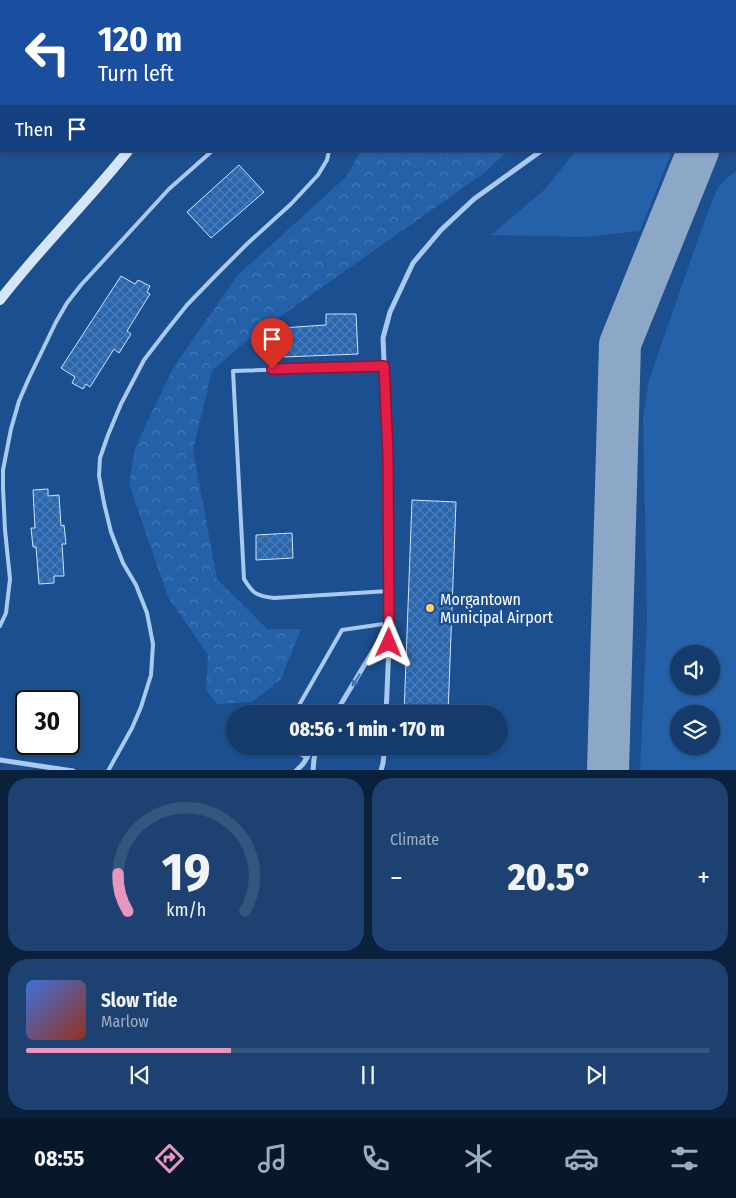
<!DOCTYPE html>
<html lang="en">
<head>
<meta charset="utf-8">
<style>
	body { margin:0; font-family:"Fira Sans Condensed",sans-serif; background:#1d4271; color:#f1f3f6; height:100vh; display:flex; flex-direction:column; font-size:19px; white-space:nowrap }
	* { box-sizing:border-box; margin:0 }
	p { font-size:16px; color:#9dadc1 }
	.icon { flex:none; width:28px; height:28px; fill:none; stroke:currentColor; stroke-width:2; stroke-linecap:round; stroke-linejoin:round }
	.map { position:relative; height:770px; overflow:hidden }
	.drawer { display:flex; flex-direction:column; gap:8px; padding:8px; background:#0b203b; flex:1 }
	.drawer>* { flex:none }
	.banner { position:absolute; left:0px; top:0px; width:736px; height:152px; box-shadow:0 1px 4px #0004,0 0 0 1px #33557e; background:#1a4fa0; color:#fff; overflow:hidden }
	.controls { position:absolute; left:670px; top:645px; display:grid; gap:10px }
	.controls a { display:grid; place-items:center; width:50px; height:50px; border-radius:50%; background:#143b6b; box-shadow:0 1px 4px #0004,0 0 0 1px #33557e; font-size:25px }
	.speed { position:absolute; left:15px; top:690px; display:flex; gap:10px; font-size:25px; font-weight:700; text-align:center }
	.speed>* { display:grid; place-content:center; width:65px; height:65px; border-radius:50%; background:#143b6b; box-shadow:0 1px 4px #0004,0 0 0 1px #33557e; line-height:1 }
	.speed .limit { border:2px solid #111; border-radius:8px; background:#fff; color:#111 }
	.pin { position:absolute; display:grid; place-items:center; width:42px; height:42px; color:#fff; margin:-51px -21px; border-radius:50% 50% 50% 0; rotate:-45deg; box-shadow:0 0 5px #0007 }
	.pin .icon { rotate:45deg }
	.me { position:absolute; width:55px; margin:-28px; rotate:1deg; stroke-linejoin:round; filter:drop-shadow(0 0 4px #0008) }
	.turn { display:flex; align-items:center; gap:18px; height:105px; padding:0 15px; font-size:22px }
	.turn .icon { width:65px; height:65px; stroke-width:2.5 }
	.turn b { display:block; font-size:35px; line-height:42px }
	.then { display:flex; align-items:center; height:48px; padding:0 15px; background:#0003; gap:10px; font-size:19px }
	.big { font-size:38px; font-weight:800; line-height:1.1 }
	.drawer .tile { flex:1; display:flex; flex-direction:column; justify-content:center; gap:8px; min-width:0; padding:0 18px; border-radius:20px; background:#1d4271 }
	.drawer .dial { align-items:center; gap:0 }
	.dial svg { height:130px; overflow:visible; fill:none; stroke:#33557e; stroke-width:7; stroke-linecap:round; text-anchor:middle }
	.dial text { fill:#f1f3f6; stroke:none }
	.song { display:flex; align-items:center; gap:15px }
	.cover { width:60px; height:60px; border-radius:8px; background:linear-gradient(135deg,hsl(220 70% 55%),hsl(10 70% 35%)) }
	.played { height:5px; border-radius:2px; background:linear-gradient(90deg,#e797bd 30%,#33557e 30%) }
	.keys { display:flex; justify-content:space-around; direction:ltr }
	.heat { display:flex; justify-content:space-between; align-items:center; font-size:28px; direction:ltr }
	.drawer .tiles { flex:1; display:grid; gap:8px; grid-template-columns:1fr 1fr }
	.tile:last-child { grid-column:span 2 }
	.trip { position:absolute; left:226px; top:705px; width:282px; height:50px; border-radius:25px; background:#143b6b; box-shadow:0 1px 4px #0004,0 0 0 1px #33557e; font-weight:800; line-height:50px; text-align:center }
	.dock { display:flex; height:80px; justify-content:space-around; align-items:center; background:#08182b; color:#9dadc1 }
	.dock .icon { width:35px; height:35px }
	.dock .selected { color:#e797bd }
	.dock b { font-size:22px; color:#f1f3f6 }
	.map>svg:first-child { display:block }
	.green { fill:#2461a8; fill-rule:evenodd }
	.forest { fill:url(#forest-crowns) }
	.lines { fill:none; stroke-linecap:round; stroke-linejoin:round }
	.taxiway { stroke:#8da7c7; stroke-width:42 }
	.building { fill:url(#building-cross-hatch); stroke:#cfe3fa }
	.lane { stroke:#a9c9ee; stroke-width:4 }
	.street { stroke:#a9c9ee; stroke-width:5 }
	.secondary { stroke:#d6e6fa; stroke-width:10 }
	.oneway { fill:#4674ac }
	.route-casing { stroke:#92132f; stroke-width:12 }
	.route { stroke:#e11d48; stroke-width:9 }
	.poi-dot { fill:#ffd166; stroke:#1b4f8f; stroke-width:2 }
	.labels { text-anchor:middle; dominant-baseline:central; stroke-width:5; stroke-linejoin:round; paint-order:stroke }
	.poi-label { font-size:16px; fill:#fff; stroke:#1b4f8f; text-anchor:start }
</style>
</head>
<body>
<div class="map">
<svg width="736" height="771" viewBox="0 0 736 771">
	<defs>
		<pattern id="forest-crowns" width="20" height="18" patternUnits="userSpaceOnUse" patternTransform="scale(1.25)"><rect width="20" height="18" fill="#2461a8"/><path d="M2 6a3 3 0 1 1 6 0M12 15a3 3 0 1 1 6 0" fill="none" stroke="#4579b5"/></pattern>
		<pattern id="building-cross-hatch" width="8" height="8" patternUnits="userSpaceOnUse" patternTransform="scale(1.25)"><rect width="8" height="8" fill="#2a66ad"/><path d="M0 0l8 8M0 8l8-8" fill="none" stroke="#4a7db9"/></pattern>
	</defs>
	<rect width="100%" height="100%" fill="#1b4f8f"/>
	<g class="green">
		<polygon points="576,151 672,151 640,231 584,237 491,235 544,190"/>
		<path d="M736 171V770H640L647 620 643 418 649 380 704 222 718 187 732 174ZM679 654H711V686H679ZM679 714H711V746H679Z"/>
	</g>
	<g class="forest">
		<polygon points="245,0 526,0 526,1 244,1"/>
		<polygon points="361,151 508,151 484,173 250,338 212,371 193,450 217,579 267,629 301,629 281,679 252,702 217,704 206,690 208,655 168,597 129,484 135,448 173,368 237,276 346,177"/>
	</g>
	<g class="lines">
		<g class="taxiway">
			<polyline points="716,1 716,0"/>
			<polyline points="735,128 736,128"/>
			<polyline points="608,771 620,344 698,151"/>
		</g>
	</g>
	<g class="building">
		<polygon points="239,165 264,192 211,238 187,212"/>
		<polygon points="121,276 135,284 138,280 150,286 147,292 150,294 127,331 131,334 119,353 114,349 90,387 86,384 83,389 72,383 75,377 61,368"/>
		<polygon points="326,314 356,314 358,354 284,357 281,328 326,325"/>
		<polygon points="48,489 48,496 59,495 61,526 64,525 66,544 62,544 64,576 54,576 54,583 39,584 36,547 33,547 31,528 35,528 33,490"/>
		<polygon points="412,500 456,502 448,714 404,714"/>
		<polygon points="292,533 293,558 256,560 256,535"/>
	</g>
	<g class="lines">
		<g class="lane">
			<path d="M384 366 233 371 244 579C253 594 257 596 274 598L389 591"/>
			<polyline points="0,626 6,613 10,579 5,530 3,488 3,470 11,429 19,401 29,378 56,322 67,303 81,285 169,189 212,151"/>
			<polyline points="294,714 342,630 390,623"/>
			<polyline points="287,746 307,758"/>
			<polyline points="108,771 132,728 141,707 151,675 153,644 147,613 136,585 123,563 111,532 104,503 99,476 100,458 108,435 121,404 144,360 167,330 187,305 216,275 247,244 291,204 318,175 327,160 329,151"/>
		</g>
		<g class="street">
			<polyline points="604,1 604,0"/>
			<polyline points="335,714 389,624"/>
			<polyline points="386,714 390,623 388,453 383,338 390,312 413,263 441,230 474,199 541,151"/>
			<polyline points="0,760 73,771"/>
			<polyline points="296,771 303,764 314,746"/>
			<polyline points="313,771 314,759 317,746"/>
			<polyline points="381,771 383,763 385,746"/>
		</g>
		<g class="secondary">
			<polyline points="208,1 209,0"/>
			<path d="M0 300C40 248 87 202 128 151"/>
		</g>
	</g>
	<defs><path id="oneway-solid" d="M-6-.8H1V-3.2L6.5 0L1 3.2V.8H-6Z" transform="scale(1.25)"/></defs>
	<use class="oneway" href="#oneway-solid" transform="translate(356 680) rotate(122)"/>
	<g class="lines">
		<g class="route-casing">
			<polyline id="route" points="272,369 384,366 388,453 389,643"/>
		</g>
		<use href="#route" class="route"/>
	</g>
	<circle class="poi-dot" cx="430" cy="608" r="5"/>
	<g class="labels">
		<g class="poi-label">
			<text x="440" y="599">Morgantown<tspan x="440" dy="18">Municipal Airport</tspan></text>
		</g>
	</g>
</svg>
<div class="controls">
<a><svg class="icon" aria-label="sound" viewBox="0 0 24 24"><path d="M4 9h4l5-4v14l-5-4H4zM17 9q2 3 0 6"/></svg></a>
<a><svg class="icon" aria-label="layers" viewBox="0 0 24 24"><path d="M12 4l9 5-9 5-9-5zM3 14l9 5 9-5"/></svg></a>
</div>
<div class="speed"><div class="limit">30</div></div>
<div class="pin" style="left:272px;top:369px;background:#d93025"><svg class="icon" aria-label="arrive" viewBox="0 0 24 24"><path d="M6 21V4h12l-3 4 3 4H6"/></svg></div>
<svg class="me" style="left:389px;top:643px" viewBox="-20 -20 40 40"><path d="M0-17L14 15 0 8-14 15z" fill="#e11d48" stroke="#fff" stroke-width="4"/></svg>
<div class="trip">08:56 · 1 min · 170 m</div>
<div class="banner">
<div class="turn"><svg class="icon" aria-label="left" viewBox="0 0 24 24"><path d="M17 20v-9H6M10 6l-5 5 5 5"/></svg><div><b>120 m</b>Turn left</div></div>
<div class="then">Then<svg class="icon" aria-label="arrive" viewBox="0 0 24 24"><path d="M6 21V4h12l-3 4 3 4H6"/></svg></div>
</div>
</div>
<section class="drawer">
<div class="tiles">
<div class="tile dial"><svg viewBox="0 0 100 80">
<path d="M14 69A42 42 0 1 1 86 69"/>
<path d="M14 69A42 42 0 0 1 8 46" stroke="#e797bd"/>
<text x="50" y="56" font-size="32" font-weight="700">19</text>
<text x="50" y="72" font-size="11">km/h</text>
</svg></div>
<div class="tile"><p>Climate</p>
<div class="heat"><a>−</a><b class="big">20.5°</b><a>+</a></div>
</div>
<div class="tile">
<div class="song"><i class="cover"></i><div><b>Slow Tide</b><p>Marlow</p></div></div>
<div class="played"></div>
<div class="keys"><svg class="icon" aria-label="previous" viewBox="0 0 24 24"><path d="M18 5L8 12l10 7zM5 5v14"/></svg><svg class="icon" aria-label="pause" viewBox="0 0 24 24"><path d="M8 5v14M16 5v14"/></svg><svg class="icon" aria-label="next" viewBox="0 0 24 24"><path d="M6 5l10 7-10 7zM19 5v14"/></svg></div>
</div>
</div>
</section>
<nav class="dock">
<b>08:55</b>
<svg class="icon selected" aria-label="directions" viewBox="0 0 24 24"><path d="M12 3l9 9-9 9-9-9zM9 14v-3h6M13 9l2 2-2 2"/></svg>
<svg class="icon" aria-label="music" viewBox="0 0 24 24"><path d="M9 18V5l10-2v13"/><circle cx="6" cy="18" r="3"/><circle cx="16" cy="16" r="3"/></svg>
<svg class="icon" aria-label="phone" viewBox="0 0 24 24"><path d="M5 4h4l2 5-3 2q2 4 5 5l2-3 5 2v4C11 20 4 13 5 4z"/></svg>
<svg class="icon" aria-label="climate" viewBox="0 0 24 24"><path d="M12 3v18M4 7l16 10M4 17L20 7"/></svg>
<svg class="icon" aria-label="car" viewBox="0 0 24 24"><path d="M5 17H2v-5l4-1 3-4h7l3 4 3 1v5h-3M9 17h6M6 11h13"/><circle cx="7" cy="17" r="2"/><circle cx="17" cy="17" r="2"/></svg>
<svg class="icon" aria-label="filters" viewBox="0 0 24 24"><path d="M4 7h16M4 17h16"/><circle cx="9" cy="7" r="2"/><circle cx="15" cy="17" r="2"/></svg>
</nav>
</body>
</html>
